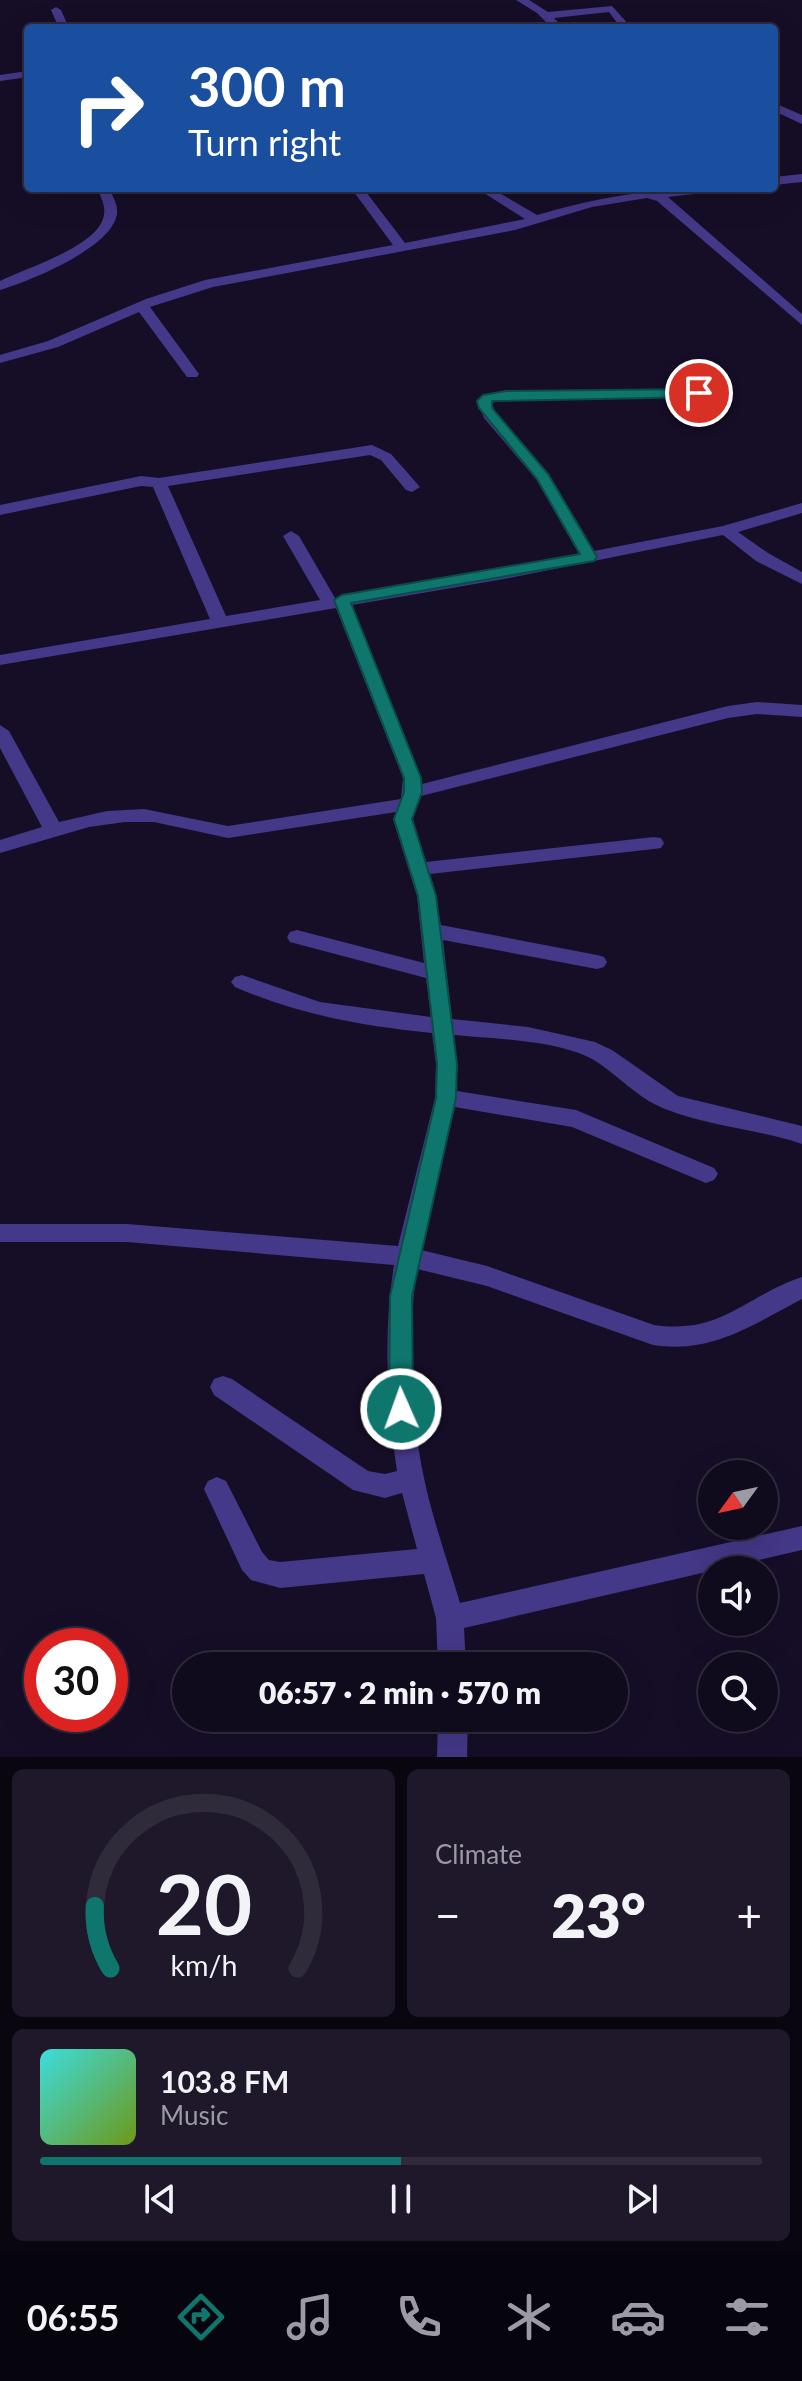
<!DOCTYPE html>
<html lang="en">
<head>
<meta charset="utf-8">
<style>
	body { margin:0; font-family:Lato,sans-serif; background:#1e182a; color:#f1f3f6; height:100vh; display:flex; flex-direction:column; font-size:30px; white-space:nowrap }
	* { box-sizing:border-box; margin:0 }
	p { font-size:26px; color:#9c9aa4 }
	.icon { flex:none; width:44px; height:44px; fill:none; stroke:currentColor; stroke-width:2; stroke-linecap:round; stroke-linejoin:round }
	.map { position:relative; height:1757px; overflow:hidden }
	.side { display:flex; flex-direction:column; gap:12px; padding:12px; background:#090610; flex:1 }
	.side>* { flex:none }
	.guide { position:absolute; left:24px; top:24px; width:754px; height:168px; border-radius:8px; box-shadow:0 8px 32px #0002,0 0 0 2px #302b3b; background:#1a4fa0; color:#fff; overflow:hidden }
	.needle { width:52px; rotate:237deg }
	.buttons { position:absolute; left:698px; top:1460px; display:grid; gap:16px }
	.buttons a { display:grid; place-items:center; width:80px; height:80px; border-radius:50%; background:#100a1d; box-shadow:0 8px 32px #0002,0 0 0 2px #302b3b; font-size:40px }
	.speed { position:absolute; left:24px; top:1628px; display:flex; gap:16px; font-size:40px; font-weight:700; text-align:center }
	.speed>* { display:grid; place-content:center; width:104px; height:104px; border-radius:50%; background:#100a1d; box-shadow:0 8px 32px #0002,0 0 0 2px #302b3b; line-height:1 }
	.speed .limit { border:12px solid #d22; background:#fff; color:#111 }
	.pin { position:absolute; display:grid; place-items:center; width:68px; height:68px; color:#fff; margin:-34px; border:4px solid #fff; border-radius:50%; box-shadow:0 2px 8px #0007 }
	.me { position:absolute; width:88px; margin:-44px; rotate:358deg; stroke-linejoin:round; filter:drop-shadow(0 0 6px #0008) }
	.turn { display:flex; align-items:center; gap:28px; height:168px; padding:0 32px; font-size:36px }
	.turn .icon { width:104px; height:104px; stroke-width:2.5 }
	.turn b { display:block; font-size:56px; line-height:68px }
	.big { font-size:60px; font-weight:800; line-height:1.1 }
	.side .widget { flex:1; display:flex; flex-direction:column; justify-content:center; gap:12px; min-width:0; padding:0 28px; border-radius:12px; background:#1e182a }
	.side .dial { align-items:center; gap:0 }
	.dial svg { height:208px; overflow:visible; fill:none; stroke:#302b3b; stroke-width:7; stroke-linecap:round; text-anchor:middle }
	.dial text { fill:#f1f3f6; stroke:none }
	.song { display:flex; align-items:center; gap:24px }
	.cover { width:96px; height:96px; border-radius:12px; background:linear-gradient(135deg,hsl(180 70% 55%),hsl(80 70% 35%)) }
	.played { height:8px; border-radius:4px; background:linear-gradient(90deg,#0f766e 50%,#302b3b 50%) }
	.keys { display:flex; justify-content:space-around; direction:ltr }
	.heat { display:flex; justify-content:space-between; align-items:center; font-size:44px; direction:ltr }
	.side .tiles { flex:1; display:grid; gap:12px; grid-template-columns:1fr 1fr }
	.widget:last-child { grid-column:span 2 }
	.trip { position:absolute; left:172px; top:1652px; width:456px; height:80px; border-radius:40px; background:#100a1d; box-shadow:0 8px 32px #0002,0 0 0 2px #302b3b; font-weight:800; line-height:80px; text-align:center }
	.tab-bar { display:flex; height:128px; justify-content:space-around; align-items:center; background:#06040c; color:#9c9aa4 }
	.tab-bar .icon { width:56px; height:56px }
	.tab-bar .on { color:#0f766e }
	.tab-bar b { font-size:36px; color:#f1f3f6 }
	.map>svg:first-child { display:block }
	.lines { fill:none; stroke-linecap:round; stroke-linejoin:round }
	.street { fill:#443888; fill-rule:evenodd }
	.route { fill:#0f766e; stroke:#0a4d48; stroke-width:2 }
</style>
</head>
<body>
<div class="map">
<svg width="802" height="1757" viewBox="0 0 802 1757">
	<rect width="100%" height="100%" fill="#160e27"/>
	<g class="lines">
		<g class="street">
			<polygon points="516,0 529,0 548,12 612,6 630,26 621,28 609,12 554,18 563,28 552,28 537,13"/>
			<polygon points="56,7 61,10 69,28 59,28 51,10"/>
			<polygon points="28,71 28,77 0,81 0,75"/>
			<polygon points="774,103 802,115 802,124 774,111"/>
			<polygon points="802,174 802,182 774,185 774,177"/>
			<path d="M97 188H109C113 197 120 208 116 218 106 250 30 281 0 290V281C26 268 93 248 103 219 107 208 101 197 97 188Z"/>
			<path d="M351 188H363L405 243 525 219 476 188H491L537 215C597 197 655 188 717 188L711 192 668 197 802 314V325L657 201 647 198 592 207 515 230 213 287 150 307 199 374 197 377H187L139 312 58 347 0 363V355L48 341 146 299 205 280 393 245Z"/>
			<path d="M723 390 730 394 728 397 506 399 492 403 496 414 549 474 594 551 723 526 802 503V513L738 532 768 553 802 572V584L756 561 723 535 504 579 352 605 422 784 728 706 757 702 802 705V717L757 714 728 718 421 796 413 819 426 862 654 837 661 838 664 843 661 848 654 849 430 874 441 925 597 955 604 957 607 962 604 967 597 969 443 940 452 1019 528 1027 595 1042 612 1050 678 1096 802 1126V1144C757 1129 708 1126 665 1109 637 1098 618 1075 594 1060 559 1040 494 1039 454 1035L457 1091 576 1110 714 1168 718 1174 714 1180 706 1183 572 1127 455 1107 421 1250 487 1266 654 1325C721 1335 745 1296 802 1277V1299C752 1325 712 1354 653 1345L487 1286 417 1269C407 1336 410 1412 424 1478 433 1521 448 1562 460 1603L802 1526V1550L464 1628 466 1666H438L436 1618 424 1574 280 1588 251 1580 242 1570 204 1489 208 1481 217 1477 226 1481 262 1552 269 1560 280 1562 417 1549 402 1493 385 1498 353 1490 214 1395 210 1387 214 1379 223 1376 232 1379 368 1471 385 1474 397 1471C387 1403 383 1333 394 1265L127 1242H0V1224H127L398 1246 435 1098 436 1064 432 1033C363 1026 299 1015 235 987L231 982 235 977 242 975 320 1002 431 1017 426 978 290 942 287 937 290 932 297 930 424 963 417 896 393 819 396 812 228 838 154 822H125L89 827 0 853V840L42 827 0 748V725L9 731 59 822 107 811 144 809 228 826 401 799 403 778 336 608 0 665V655L210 619 153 487 141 486 0 515V505L141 476 159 478 372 445 391 454 420 487 412 492 406 490 381 460 370 455 168 486 226 616 320 600 283 536 291 531 299 536 335 598 579 554 536 479 484 418 477 401 479 398 506 391Z"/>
			<polygon points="438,1718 468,1718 467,1757 437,1757"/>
		</g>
	</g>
	<polygon class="route" points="506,391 699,389 706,393 699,397 492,401 492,408 548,474 597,557 594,561 351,603 421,778 422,792 412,819 436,896 457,1064 456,1098 412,1296 413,1409 409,1416 401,1419 393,1416 389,1409 390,1296 436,1098 437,1064 418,896 394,819 404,792 404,778 334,600 342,595 580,554 537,479 479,408 477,401 483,395"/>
</svg>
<div class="buttons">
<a><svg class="needle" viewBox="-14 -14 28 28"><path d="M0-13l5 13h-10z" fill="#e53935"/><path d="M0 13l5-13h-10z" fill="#9c9aa4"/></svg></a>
<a><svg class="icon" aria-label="sound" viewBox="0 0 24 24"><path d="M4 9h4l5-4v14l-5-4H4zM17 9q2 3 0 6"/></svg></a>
<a><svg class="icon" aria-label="search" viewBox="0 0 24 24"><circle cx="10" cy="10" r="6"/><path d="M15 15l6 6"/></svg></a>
</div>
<div class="speed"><div class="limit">30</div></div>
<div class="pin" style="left:699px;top:393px;background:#d93025"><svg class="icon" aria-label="arrive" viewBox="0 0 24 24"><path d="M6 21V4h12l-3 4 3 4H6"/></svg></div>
<svg class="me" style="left:401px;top:1409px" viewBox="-20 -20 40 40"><circle r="17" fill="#0f766e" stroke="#fff" stroke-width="3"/><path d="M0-11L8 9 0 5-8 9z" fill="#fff"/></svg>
<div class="trip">06:57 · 2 min · 570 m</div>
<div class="guide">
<div class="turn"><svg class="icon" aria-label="right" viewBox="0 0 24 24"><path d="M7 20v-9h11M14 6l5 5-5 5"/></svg><div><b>300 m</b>Turn right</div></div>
</div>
</div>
<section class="side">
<div class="tiles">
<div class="widget dial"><svg viewBox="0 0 100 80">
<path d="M14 69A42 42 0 1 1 86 69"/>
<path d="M14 69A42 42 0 0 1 8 45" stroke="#0f766e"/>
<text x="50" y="56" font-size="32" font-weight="700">20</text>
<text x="50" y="72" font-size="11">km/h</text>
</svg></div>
<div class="widget"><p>Climate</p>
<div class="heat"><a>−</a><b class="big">23°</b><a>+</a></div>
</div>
<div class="widget">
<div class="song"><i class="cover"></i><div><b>103.8 FM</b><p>Music</p></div></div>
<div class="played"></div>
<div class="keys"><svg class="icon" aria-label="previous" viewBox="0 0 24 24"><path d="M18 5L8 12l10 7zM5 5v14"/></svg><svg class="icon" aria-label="pause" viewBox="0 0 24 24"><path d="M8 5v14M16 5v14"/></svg><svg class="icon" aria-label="next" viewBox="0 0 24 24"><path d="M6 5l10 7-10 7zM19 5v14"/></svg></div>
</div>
</div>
</section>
<nav class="tab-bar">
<b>06:55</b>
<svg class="icon on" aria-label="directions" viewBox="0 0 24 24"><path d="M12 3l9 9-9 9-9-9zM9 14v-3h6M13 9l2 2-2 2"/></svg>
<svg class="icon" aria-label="music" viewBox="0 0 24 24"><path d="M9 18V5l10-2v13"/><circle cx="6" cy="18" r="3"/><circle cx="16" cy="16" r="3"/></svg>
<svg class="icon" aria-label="phone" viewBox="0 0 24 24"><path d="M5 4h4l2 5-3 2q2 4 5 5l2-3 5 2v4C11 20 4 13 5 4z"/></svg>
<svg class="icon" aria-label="climate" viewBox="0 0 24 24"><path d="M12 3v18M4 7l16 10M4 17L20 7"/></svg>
<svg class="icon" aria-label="car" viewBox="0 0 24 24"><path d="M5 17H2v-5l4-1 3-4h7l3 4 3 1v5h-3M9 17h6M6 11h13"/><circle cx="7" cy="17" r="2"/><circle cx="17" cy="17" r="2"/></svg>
<svg class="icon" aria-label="filters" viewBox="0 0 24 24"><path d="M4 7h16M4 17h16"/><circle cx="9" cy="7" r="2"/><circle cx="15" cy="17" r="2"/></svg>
</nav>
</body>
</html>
